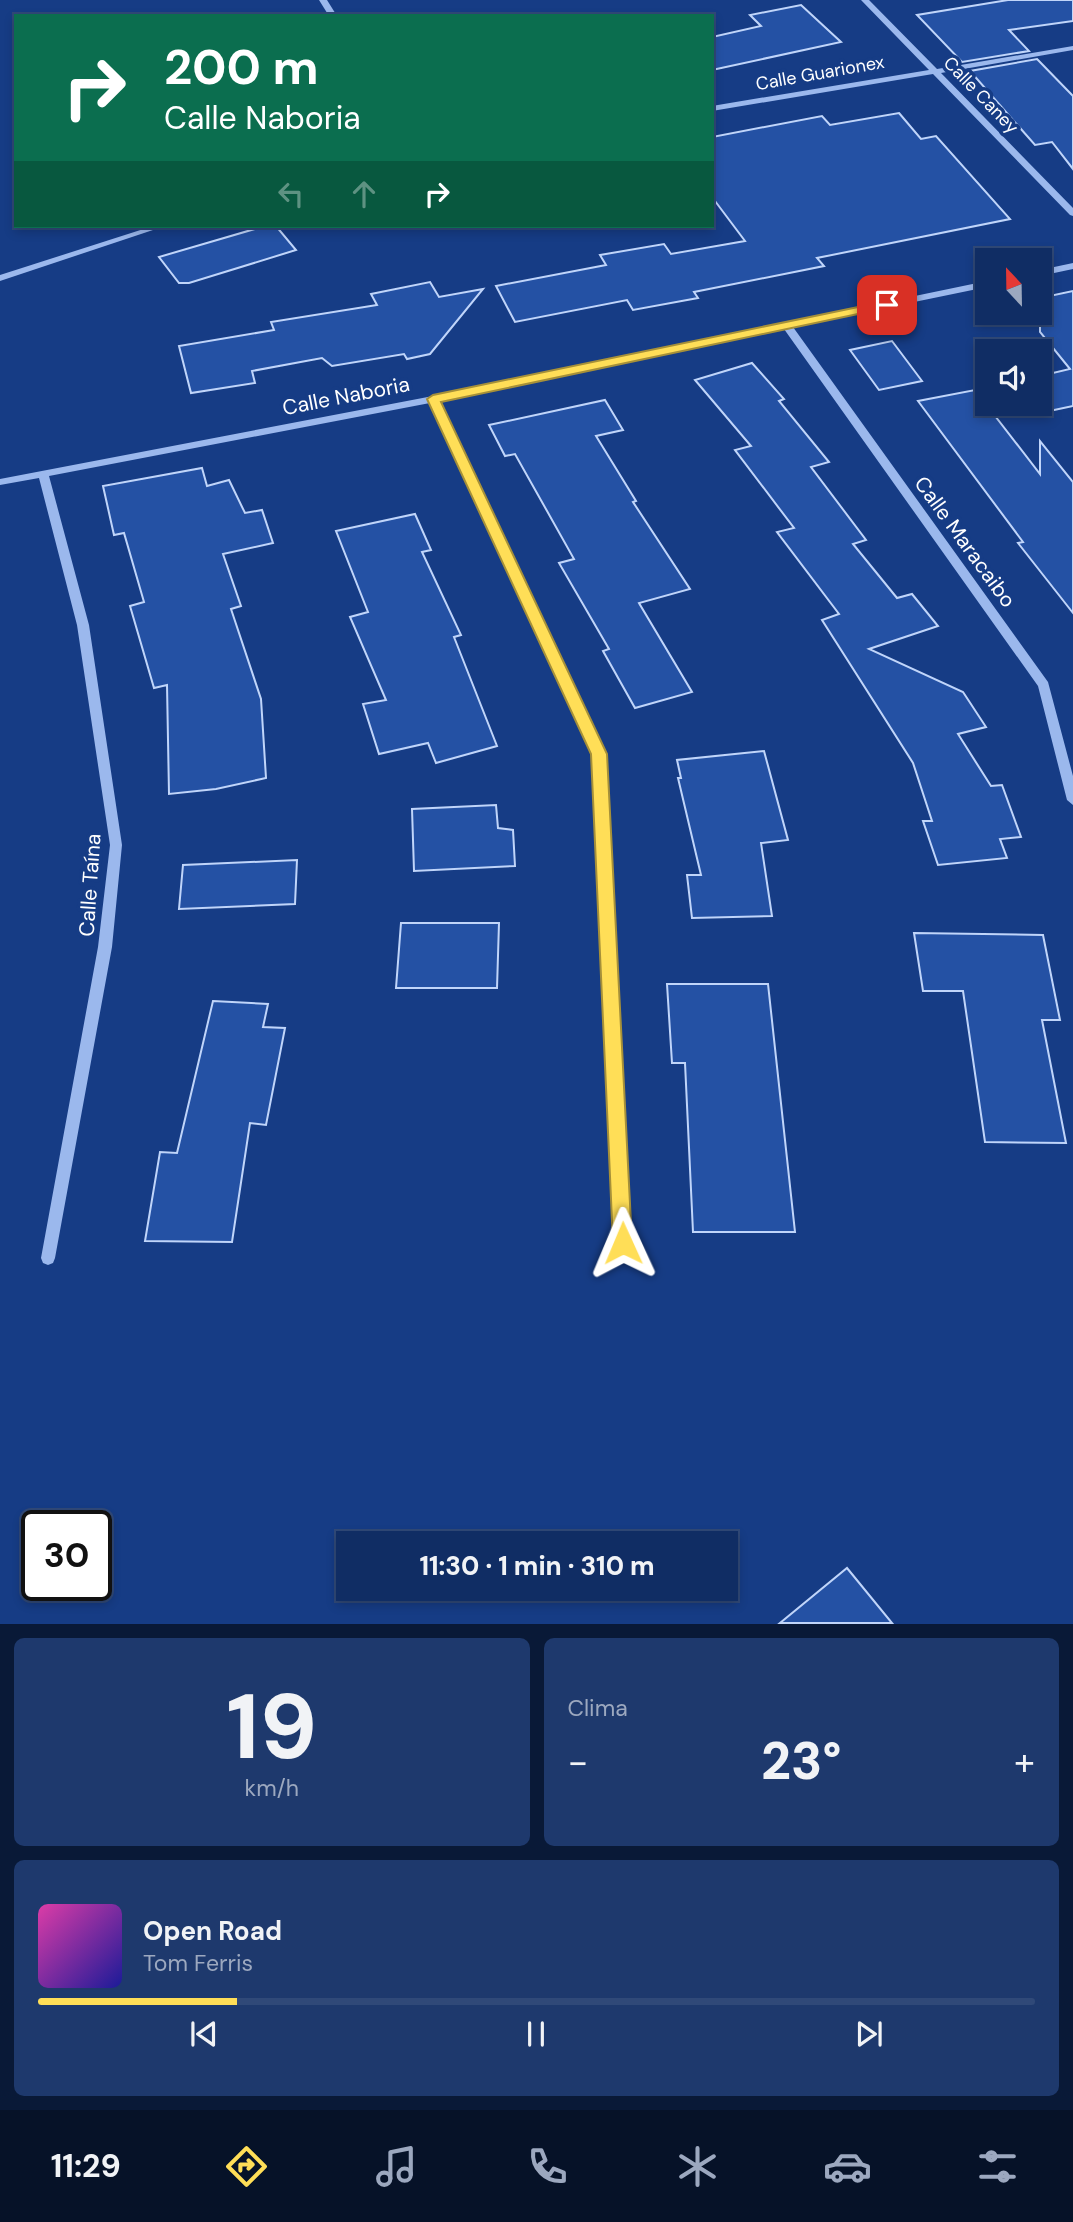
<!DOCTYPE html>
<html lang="es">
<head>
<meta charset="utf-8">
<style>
	body { margin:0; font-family:"DM Sans",sans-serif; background:#1e396d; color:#f1f3f6; height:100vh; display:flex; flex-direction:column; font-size:26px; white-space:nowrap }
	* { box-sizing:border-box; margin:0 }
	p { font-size:23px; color:#9ca8bf }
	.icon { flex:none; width:38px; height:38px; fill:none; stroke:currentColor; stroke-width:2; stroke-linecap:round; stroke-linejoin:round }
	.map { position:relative; height:1624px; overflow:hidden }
	.side { display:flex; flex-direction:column; gap:14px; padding:14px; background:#091937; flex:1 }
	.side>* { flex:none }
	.top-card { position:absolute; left:14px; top:14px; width:700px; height:214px; border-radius:0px; box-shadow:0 4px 10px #0003,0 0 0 2px #304978; background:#0b6e4f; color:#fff; overflow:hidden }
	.needle { width:46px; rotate:338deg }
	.tools { position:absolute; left:975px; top:248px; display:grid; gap:14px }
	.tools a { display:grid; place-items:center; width:77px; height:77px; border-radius:0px; background:#102d64; box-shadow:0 4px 10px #0003,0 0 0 2px #304978; font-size:35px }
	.speed { position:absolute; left:21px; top:1510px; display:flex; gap:14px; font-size:35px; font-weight:700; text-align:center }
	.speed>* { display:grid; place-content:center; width:91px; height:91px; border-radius:50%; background:#102d64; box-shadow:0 4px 10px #0003,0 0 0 2px #304978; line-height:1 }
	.speed .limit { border:4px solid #111; border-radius:10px; background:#fff; color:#111 }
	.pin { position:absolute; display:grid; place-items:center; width:60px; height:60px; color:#fff; margin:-30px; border-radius:14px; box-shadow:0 4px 10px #0006 }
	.me { position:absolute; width:77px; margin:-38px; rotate:359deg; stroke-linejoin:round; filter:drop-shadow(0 0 5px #0008) }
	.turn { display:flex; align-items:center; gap:24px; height:147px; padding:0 35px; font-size:32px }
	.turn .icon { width:91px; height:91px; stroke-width:2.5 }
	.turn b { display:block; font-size:49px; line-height:60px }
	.lanes { display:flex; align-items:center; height:66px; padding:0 35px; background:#0003; justify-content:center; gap:35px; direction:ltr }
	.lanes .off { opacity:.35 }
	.big { font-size:52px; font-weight:800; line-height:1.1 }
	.side .widget { flex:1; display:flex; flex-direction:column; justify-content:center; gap:10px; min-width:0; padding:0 24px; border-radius:10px; background:#1e396d }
	.side .dial { align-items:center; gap:0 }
	.dial b { font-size:91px; line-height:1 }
	.song { display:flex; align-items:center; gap:21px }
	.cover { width:84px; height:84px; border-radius:10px; background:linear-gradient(135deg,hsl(320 70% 55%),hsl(240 70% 35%)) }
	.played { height:7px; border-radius:4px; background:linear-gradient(90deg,#ffde57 20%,#304978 20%) }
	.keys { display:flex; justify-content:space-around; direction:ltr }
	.heat { display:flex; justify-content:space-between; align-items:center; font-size:38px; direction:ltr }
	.side .tiles { flex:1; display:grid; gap:14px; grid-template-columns:1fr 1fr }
	.widget:last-child { grid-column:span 2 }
	.trip { position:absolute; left:336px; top:1531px; width:402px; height:70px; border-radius:0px; background:#102d64; box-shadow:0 4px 10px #0003,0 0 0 2px #304978; font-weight:800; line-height:70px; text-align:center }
	.tabs { display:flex; height:112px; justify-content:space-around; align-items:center; background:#061228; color:#9ca8bf }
	.tabs .icon { width:49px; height:49px }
	.tabs .on { color:#ffde57 }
	.tabs b { font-size:32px; color:#f1f3f6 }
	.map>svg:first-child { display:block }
	.building { fill:#2451a4; stroke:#c0d5fa; stroke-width:2 }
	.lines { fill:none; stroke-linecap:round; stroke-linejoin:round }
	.minor { fill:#9bb8ed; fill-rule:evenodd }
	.route { fill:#ffde57; stroke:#a69039; stroke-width:2 }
	.labels { text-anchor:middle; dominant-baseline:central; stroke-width:7; stroke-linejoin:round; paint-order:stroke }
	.far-street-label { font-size:18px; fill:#fff; stroke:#163c85 }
	.street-label { font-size:21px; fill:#fff; stroke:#163c85 }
</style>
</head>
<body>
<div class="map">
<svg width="1073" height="1624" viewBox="0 0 1073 1624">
	<rect width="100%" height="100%" fill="#163c85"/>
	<g class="building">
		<polygon points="1008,0 1073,0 1073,21 1009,30 1029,51 962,62 917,15"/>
		<polygon points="801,5 841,42 712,70 712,37 761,26 750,15"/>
		<polygon points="1037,59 1073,96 1073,169 1052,142 1035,145 970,71"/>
		<polygon points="899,113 921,139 936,136 1010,219 817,258 824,266 694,292 698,298 633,310 627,300 515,322 496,286 606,265 600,255 664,244 671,254 745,241 712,197 712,137 822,116 830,125"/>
		<polygon points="265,226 276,226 296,250 189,283 179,283 159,257"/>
		<polygon points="430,282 439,297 483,289 430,354 407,359 404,354 332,366 322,358 252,371 255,383 191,393 179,346 274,330 271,322 377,305 371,294"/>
		<polygon points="1073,291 1073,406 1040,413 1040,376 1070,369 1040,332 1040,298"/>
		<polygon points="892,341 922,381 879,390 850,350"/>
		<polygon points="752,363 784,399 779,401 829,462 811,467 866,540 853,544 897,598 912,594 938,626 869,649 963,692 986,727 958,734 991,786 1002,785 1021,837 1000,839 1007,858 938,865 923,821 932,821 913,763 822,620 839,614 777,532 794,528 735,450 751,446 695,380"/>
		<polygon points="975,390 1040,474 1040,441 1073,482 1073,613 1018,543 1023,542 918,401"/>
		<polygon points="605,400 623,430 596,436 636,501 633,502 690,589 639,603 692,692 635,708 603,651 609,649 559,563 574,559 515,454 505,456 489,425"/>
		<polygon points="202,468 207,486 229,480 245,513 262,510 273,543 223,554 241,606 231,609 261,699 266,778 216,789 169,794 167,685 154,688 130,606 144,602 124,533 114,535 103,486"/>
		<polygon points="415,514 431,550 422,552 461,635 454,637 497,746 436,763 428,743 379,754 363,704 386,700 350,617 368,612 336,531"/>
		<polygon points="764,751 788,840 761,843 772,916 692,918 687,875 701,875 678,778 681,778 677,760"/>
		<polygon points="496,805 498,828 513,830 515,866 414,871 412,809"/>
		<polygon points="297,860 295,904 179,909 183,865"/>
		<polygon points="401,923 499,923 497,988 396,988"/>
		<polygon points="914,933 1043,935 1060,1020 1042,1020 1066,1143 985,1142 963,991 923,991"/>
		<polygon points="667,984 768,984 795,1232 693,1232 685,1063 672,1063"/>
		<polygon points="213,1001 268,1004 263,1027 285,1028 266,1125 250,1123 232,1242 145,1241 160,1152 177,1153"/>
		<polygon points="847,1568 892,1623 780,1623"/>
	</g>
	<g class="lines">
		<g class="minor">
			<polygon points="319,0 327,0 337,16 329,16"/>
			<polygon points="861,0 869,0 937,69 1073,46 1073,50 941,73 1073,208 1073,216 1070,215 933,74 712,111 712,106 929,70"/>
			<polygon points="153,226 165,226 0,281 0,275"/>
			<polygon points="1073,263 1073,269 1040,276 1040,270"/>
			<polygon points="987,281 987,287 793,327 1048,682 1073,776 1073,805 1067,800 1038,686 784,329 439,401 605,754 630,1243 628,1248 623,1250 618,1248 616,1243 593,754 430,403 49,476 89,625 122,845 112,947 55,1258 53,1263 48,1265 43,1263 41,1258 98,947 110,845 77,625 39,478 0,485 0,479 433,396"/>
		</g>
	</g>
	<polygon class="route" points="887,301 893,305 891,307 441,402 607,754 632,1243 630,1250 623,1252 616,1250 613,1243 591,754 427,399 433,395"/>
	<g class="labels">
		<g class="far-street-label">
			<text transform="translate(820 73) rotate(-10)">Calle Guarionex</text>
			<text transform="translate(981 95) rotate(46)">Calle Caney</text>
		</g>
		<g class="street-label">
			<text transform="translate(346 396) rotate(-11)">Calle Naboria</text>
			<text transform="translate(965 542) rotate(54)">Calle Maracaibo</text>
			<text transform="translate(90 885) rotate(-86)">Calle Taína</text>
		</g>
	</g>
</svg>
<div class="tools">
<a><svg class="needle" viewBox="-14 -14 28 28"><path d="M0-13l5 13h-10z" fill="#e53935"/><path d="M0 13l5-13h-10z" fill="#9ca8bf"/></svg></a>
<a><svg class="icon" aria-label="sound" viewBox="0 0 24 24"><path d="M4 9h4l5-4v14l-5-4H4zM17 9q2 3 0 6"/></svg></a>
</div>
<div class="speed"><div class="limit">30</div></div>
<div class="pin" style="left:887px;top:305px;background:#d93025"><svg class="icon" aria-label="arrive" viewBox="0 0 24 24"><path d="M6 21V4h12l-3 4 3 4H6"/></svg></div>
<svg class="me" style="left:623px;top:1243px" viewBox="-20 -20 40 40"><path d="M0-17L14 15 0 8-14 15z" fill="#ffde57" stroke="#fff" stroke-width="4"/></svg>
<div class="trip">11:30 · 1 min · 310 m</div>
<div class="top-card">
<div class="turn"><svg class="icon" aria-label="right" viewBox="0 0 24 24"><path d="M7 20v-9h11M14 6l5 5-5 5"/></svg><div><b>200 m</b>Calle Naboria</div></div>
<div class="lanes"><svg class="icon off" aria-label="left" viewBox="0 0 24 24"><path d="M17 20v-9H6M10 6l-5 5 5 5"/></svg><svg class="icon off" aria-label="ahead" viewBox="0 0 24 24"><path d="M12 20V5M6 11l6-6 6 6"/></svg><svg class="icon" aria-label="right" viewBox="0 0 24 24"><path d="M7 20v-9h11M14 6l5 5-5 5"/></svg></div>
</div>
</div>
<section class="side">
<div class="tiles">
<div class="widget dial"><b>19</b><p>km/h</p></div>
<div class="widget"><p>Clima</p>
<div class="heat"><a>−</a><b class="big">23°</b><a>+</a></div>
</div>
<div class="widget">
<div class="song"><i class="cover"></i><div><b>Open Road</b><p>Tom Ferris</p></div></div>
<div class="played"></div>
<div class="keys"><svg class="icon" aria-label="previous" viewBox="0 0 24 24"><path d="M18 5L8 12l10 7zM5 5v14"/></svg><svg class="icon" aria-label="pause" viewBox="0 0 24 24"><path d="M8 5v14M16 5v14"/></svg><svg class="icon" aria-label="next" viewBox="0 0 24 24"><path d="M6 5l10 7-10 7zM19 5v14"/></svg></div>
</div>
</div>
</section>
<nav class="tabs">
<b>11:29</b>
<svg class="icon on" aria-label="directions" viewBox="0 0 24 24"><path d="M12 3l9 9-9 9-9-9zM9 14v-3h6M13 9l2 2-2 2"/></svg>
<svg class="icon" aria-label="music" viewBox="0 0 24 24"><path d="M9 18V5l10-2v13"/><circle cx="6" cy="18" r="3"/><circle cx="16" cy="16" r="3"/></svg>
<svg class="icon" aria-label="phone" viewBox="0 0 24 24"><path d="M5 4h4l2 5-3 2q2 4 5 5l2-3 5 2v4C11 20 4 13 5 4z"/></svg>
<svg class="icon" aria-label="climate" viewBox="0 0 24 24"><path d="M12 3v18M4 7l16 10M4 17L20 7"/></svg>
<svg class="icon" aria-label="car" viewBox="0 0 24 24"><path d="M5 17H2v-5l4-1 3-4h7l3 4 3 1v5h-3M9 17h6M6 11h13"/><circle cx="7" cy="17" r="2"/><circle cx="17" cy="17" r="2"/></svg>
<svg class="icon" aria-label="filters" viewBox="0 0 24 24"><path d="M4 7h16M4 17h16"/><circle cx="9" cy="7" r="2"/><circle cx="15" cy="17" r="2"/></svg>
</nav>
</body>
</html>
